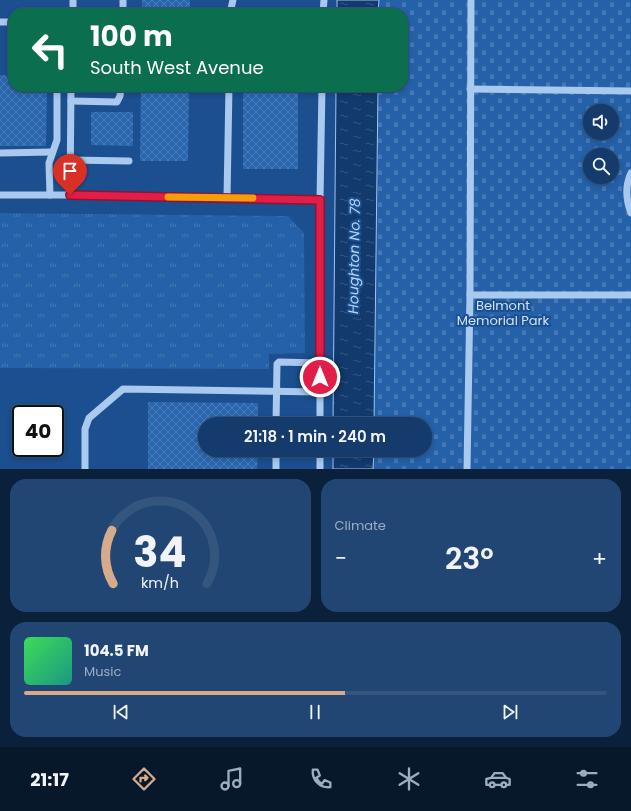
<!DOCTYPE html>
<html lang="en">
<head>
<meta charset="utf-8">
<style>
	body { margin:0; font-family:Poppins,sans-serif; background:#214673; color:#f1f3f6; height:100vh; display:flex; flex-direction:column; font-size:15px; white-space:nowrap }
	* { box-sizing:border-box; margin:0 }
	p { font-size:13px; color:#9dadc1 }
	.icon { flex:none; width:22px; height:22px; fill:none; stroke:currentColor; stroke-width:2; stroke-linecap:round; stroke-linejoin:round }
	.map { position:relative; height:469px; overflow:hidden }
	.sheet { display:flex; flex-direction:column; gap:10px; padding:10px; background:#0b203b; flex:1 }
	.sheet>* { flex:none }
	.banner { position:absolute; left:8px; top:8px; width:400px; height:84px; border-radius:16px; box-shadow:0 2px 6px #0003,0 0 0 1px #33557e; background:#0b6e4f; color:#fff; overflow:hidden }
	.fabs { position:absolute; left:583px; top:104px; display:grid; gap:8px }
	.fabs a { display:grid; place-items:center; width:36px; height:36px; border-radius:50%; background:#143b6b; box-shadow:0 2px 6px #0003,0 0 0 1px #33557e; font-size:20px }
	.speed { position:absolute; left:12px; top:405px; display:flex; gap:8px; font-size:20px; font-weight:700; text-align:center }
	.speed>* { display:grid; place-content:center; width:52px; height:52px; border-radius:50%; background:#143b6b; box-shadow:0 2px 6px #0003,0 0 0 1px #33557e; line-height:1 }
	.speed .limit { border:2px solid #111; border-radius:6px; background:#fff; color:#111 }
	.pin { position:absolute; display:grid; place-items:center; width:34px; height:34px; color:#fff; margin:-41px -17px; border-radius:50% 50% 50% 0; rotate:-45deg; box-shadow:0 0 4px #0007 }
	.pin .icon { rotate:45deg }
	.me { position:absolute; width:44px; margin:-22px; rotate:0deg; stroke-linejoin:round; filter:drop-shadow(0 0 3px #0008) }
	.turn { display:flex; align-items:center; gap:14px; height:84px; padding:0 16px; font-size:18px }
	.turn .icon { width:52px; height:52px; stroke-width:2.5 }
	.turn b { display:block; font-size:28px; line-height:34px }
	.big { font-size:30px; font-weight:600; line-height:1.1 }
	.sheet .card { flex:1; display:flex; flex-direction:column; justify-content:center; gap:6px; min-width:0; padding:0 14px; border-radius:16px; background:#214673 }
	.sheet .dial { align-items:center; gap:0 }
	.dial svg { height:104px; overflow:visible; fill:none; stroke:#33557e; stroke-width:7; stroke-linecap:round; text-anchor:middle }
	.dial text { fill:#f1f3f6; stroke:none }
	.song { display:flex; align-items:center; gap:12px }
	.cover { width:48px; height:48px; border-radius:6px; background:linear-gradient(135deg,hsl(130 70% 55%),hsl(170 70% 35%)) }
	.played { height:4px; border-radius:2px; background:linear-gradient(90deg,#d6ab8b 55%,#33557e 55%) }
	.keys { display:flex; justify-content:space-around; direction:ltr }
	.heat { display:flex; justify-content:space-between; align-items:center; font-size:22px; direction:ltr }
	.sheet .tiles { flex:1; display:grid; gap:10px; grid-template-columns:1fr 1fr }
	.card:last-child { grid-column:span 2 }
	.trip { position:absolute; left:198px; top:417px; width:234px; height:40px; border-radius:20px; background:#143b6b; box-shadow:0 2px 6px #0003,0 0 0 1px #33557e; font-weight:600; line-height:40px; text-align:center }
	.dock { display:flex; height:64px; justify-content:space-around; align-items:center; background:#08182b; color:#9dadc1 }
	.dock .icon { width:28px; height:28px }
	.dock .on { color:#d6ab8b }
	.dock b { font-size:18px; color:#f1f3f6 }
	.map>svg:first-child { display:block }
	.grass { fill:url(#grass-tufts) }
	.cemetery { fill:url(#cemetery-stones); fill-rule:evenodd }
	.water { fill:url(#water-ripples); stroke:#9cc4f0 }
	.building { fill:url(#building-cross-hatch) }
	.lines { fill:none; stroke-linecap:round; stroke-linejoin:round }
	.minor { stroke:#a9c9ee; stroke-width:7 }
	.route-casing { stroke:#92132f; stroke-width:10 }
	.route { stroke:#e11d48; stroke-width:7 }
	.slow { stroke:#f59e0b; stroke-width:7 }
	.labels { text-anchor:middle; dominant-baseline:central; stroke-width:4; stroke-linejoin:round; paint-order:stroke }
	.park-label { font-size:13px; fill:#cfe3fa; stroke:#1b4f8f }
	.water-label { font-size:14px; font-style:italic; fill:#b5d3f5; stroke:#1b4f8f }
</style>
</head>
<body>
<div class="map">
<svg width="631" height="469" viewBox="0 0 631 469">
	<defs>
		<pattern id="grass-tufts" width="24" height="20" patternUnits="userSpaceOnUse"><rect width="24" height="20" fill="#2461a8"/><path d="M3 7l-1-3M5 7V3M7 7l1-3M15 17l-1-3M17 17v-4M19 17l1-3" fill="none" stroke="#4579b5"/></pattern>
		<pattern id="cemetery-stones" width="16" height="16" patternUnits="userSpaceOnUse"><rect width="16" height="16" fill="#2461a8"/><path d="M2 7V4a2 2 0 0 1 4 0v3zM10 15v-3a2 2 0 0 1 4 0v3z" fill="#4579b5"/></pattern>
		<pattern id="water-ripples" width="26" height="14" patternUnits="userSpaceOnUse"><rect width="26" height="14" fill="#123a6d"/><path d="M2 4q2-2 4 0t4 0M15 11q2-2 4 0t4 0" fill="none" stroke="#365883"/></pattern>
		<pattern id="building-cross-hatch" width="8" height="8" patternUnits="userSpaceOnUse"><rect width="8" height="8" fill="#2a66ad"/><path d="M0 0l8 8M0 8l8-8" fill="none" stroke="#4a7db9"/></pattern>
	</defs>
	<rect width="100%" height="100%" fill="#1b4f8f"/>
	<polygon class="grass" points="0,213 288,216 304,233 305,353 269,354 269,369 0,368"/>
	<path class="cemetery" d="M379 0H631V469H373L374 450H425V424H374L378 87H403V13H378ZM590 111H612V133H590ZM590 155H612V177H590Z"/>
	<g class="water">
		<polygon points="337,0 379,0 378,13 337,13"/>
		<polygon points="336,87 378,87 374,424 333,424"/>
		<polygon points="333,450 374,450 373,469 333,469"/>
	</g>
	<g class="building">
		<rect x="142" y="0" width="48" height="13"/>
		<rect x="83" y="9" width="28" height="4"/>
		<polygon points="0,75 13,76 13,87 47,87 46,146 0,146"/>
		<polygon points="141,87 189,87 188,161 140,161"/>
		<rect x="243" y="87" width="55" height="82"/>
		<polygon points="91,112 133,112 133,146 91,145"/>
		<polygon points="148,402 258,403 258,424 205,424 205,450 258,450 257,469 148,469"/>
	</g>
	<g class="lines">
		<g class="minor">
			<polyline points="73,13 73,0"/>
			<polyline points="123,13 123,0"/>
			<polyline points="230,13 233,0"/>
			<polyline points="323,13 324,0"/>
			<polyline points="0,22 13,22"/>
			<polyline points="470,89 631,91"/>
			<polyline points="71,101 117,102 120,96 121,87"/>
			<polyline points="0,153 52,152"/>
			<polyline points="70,160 129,161"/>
			<path d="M631 173C625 186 626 200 631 213"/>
			<polyline points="0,195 70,195 320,200"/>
			<polyline points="50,195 49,163 57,140 57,87"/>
			<polyline points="70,195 71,87"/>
			<polyline points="227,198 229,87"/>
			<polyline points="470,295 631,295"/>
			<polyline points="276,424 277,364 279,362 320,363"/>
			<polyline points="320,424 320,200 322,87"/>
			<polyline points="85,469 85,429 89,418 123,389 320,392"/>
			<polyline points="276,469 276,450"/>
			<polyline points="320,469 320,450"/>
			<polyline points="467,469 470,295 471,0"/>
		</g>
	</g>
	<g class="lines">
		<g class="route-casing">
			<polyline id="route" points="70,195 320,200 320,377"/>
		</g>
		<use href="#route" class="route"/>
		<polyline class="slow" points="168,197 253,198"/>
	</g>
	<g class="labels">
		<g class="park-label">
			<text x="503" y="305">Belmont<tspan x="503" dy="15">Memorial Park</tspan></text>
		</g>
		<g class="water-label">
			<text transform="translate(354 256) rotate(-89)">Houghton No. 78</text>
		</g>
	</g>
</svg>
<div class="fabs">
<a><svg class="icon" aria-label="sound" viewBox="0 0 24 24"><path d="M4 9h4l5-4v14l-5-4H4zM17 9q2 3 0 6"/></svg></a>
<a><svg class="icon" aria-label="search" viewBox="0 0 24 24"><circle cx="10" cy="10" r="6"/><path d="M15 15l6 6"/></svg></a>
</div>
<div class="speed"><div class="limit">40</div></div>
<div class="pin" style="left:70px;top:195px;background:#d93025"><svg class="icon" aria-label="arrive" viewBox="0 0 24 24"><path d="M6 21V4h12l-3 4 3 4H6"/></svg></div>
<svg class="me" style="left:320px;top:377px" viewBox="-20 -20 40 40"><circle r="17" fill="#e11d48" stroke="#fff" stroke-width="3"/><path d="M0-11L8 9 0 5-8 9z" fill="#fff"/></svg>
<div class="trip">21:18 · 1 min · 240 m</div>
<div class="banner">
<div class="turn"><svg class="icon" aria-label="left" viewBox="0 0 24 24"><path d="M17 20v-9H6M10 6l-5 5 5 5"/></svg><div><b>100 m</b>South West Avenue</div></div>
</div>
</div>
<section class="sheet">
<div class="tiles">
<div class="card dial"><svg viewBox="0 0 100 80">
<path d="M14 69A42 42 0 1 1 86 69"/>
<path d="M14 69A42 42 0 0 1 13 28" stroke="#d6ab8b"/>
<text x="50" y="56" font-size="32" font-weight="700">34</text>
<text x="50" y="72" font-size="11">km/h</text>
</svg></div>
<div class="card"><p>Climate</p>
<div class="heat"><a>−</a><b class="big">23°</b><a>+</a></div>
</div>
<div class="card">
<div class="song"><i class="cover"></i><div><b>104.5 FM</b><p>Music</p></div></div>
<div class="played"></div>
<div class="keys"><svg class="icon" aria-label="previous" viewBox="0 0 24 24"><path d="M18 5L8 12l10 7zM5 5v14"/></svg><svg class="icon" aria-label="pause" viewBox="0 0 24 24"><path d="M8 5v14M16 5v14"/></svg><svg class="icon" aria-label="next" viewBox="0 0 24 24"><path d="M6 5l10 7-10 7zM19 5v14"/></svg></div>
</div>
</div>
</section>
<nav class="dock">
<b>21:17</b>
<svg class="icon on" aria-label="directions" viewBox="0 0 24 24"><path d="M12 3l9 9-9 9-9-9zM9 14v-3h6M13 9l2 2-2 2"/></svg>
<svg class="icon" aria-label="music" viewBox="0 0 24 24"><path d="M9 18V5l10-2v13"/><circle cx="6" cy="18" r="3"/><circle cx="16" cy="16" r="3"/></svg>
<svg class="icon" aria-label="phone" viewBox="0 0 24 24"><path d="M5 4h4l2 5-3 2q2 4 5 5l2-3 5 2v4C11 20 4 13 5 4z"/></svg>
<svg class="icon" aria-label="climate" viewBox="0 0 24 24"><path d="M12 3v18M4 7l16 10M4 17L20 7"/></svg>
<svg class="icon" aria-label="car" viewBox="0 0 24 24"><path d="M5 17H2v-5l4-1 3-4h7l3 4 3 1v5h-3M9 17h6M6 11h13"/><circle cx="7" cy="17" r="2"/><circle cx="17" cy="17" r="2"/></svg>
<svg class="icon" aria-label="filters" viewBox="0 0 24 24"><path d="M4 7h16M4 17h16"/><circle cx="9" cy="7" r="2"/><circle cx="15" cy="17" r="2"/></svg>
</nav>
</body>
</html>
